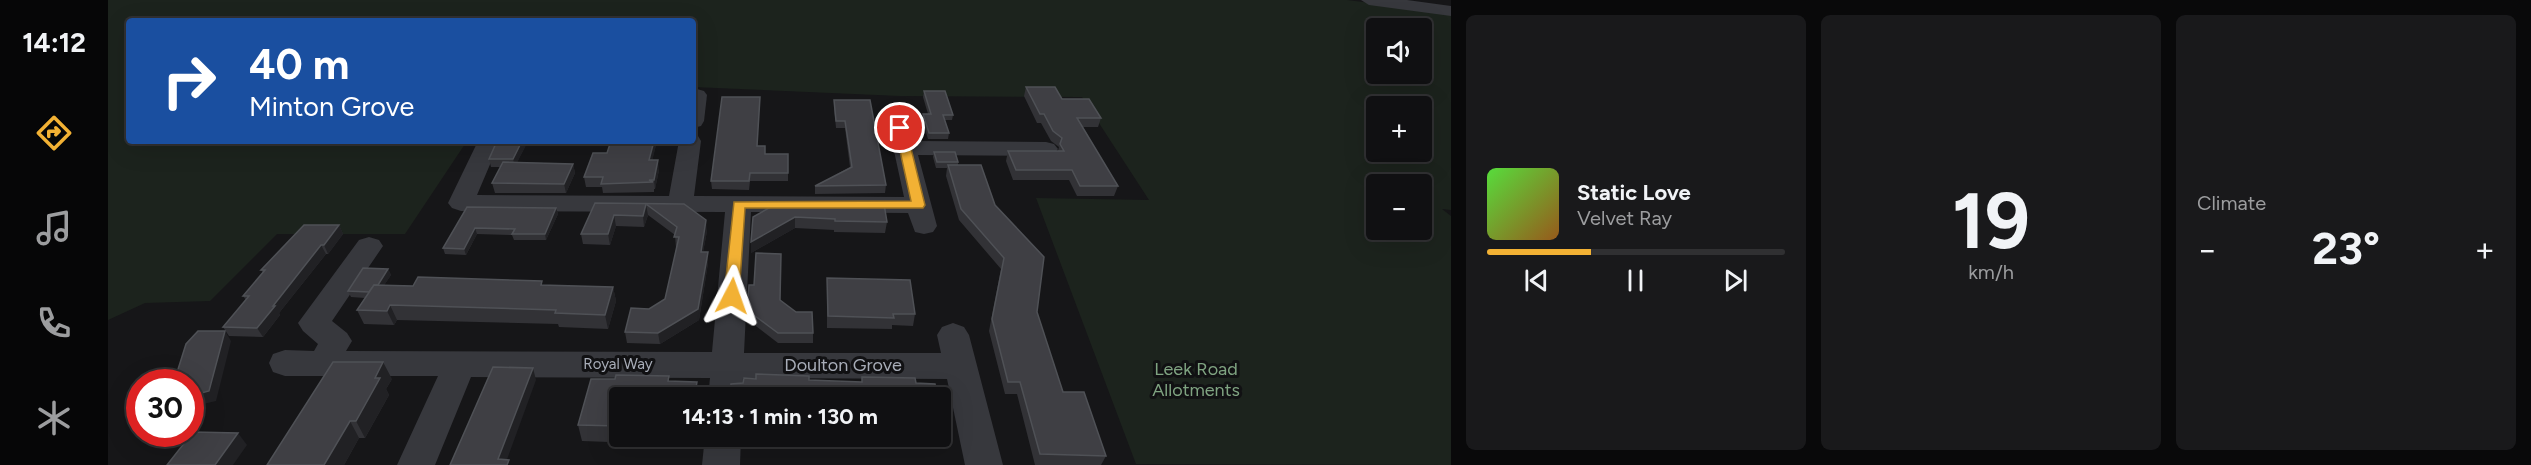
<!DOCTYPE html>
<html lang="en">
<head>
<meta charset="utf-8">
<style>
	body { margin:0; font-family:Figtree,sans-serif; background:#19191b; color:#f1f3f6; height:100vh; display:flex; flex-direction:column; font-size:22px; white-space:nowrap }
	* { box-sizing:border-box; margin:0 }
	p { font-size:20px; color:#9c9d9f }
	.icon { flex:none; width:33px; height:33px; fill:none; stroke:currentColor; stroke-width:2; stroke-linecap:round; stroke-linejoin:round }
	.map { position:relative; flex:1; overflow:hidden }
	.drawer { display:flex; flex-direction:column; gap:15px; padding:15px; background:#09090a; width:1080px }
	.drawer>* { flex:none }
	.top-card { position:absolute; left:18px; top:18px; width:570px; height:126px; border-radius:6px; box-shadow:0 6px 24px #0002,0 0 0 2px #303032; background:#1a4fa0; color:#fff; overflow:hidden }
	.tools { position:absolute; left:1258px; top:18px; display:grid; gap:12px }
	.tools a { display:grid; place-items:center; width:66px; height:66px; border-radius:6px; background:#101012; box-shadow:0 6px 24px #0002,0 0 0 2px #303032; font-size:30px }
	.speed { position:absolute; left:18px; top:369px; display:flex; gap:12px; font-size:30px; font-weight:700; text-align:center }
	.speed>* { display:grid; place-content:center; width:78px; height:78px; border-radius:50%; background:#101012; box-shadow:0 6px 24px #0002,0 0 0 2px #303032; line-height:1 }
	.speed .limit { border:9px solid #d22; background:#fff; color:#111 }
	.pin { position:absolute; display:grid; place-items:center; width:51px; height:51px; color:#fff; margin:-26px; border:3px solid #fff; border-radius:50%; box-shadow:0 2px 6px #0007 }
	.me { position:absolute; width:66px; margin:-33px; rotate:4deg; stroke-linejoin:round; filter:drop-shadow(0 0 4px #0008) }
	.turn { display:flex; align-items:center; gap:21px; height:126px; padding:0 24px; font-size:27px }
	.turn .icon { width:78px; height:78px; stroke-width:2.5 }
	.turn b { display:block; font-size:42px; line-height:51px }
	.big { font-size:45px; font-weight:700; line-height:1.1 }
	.drawer .card { flex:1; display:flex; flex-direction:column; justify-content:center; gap:9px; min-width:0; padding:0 21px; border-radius:9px; background:#19191b }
	.drawer .dial { align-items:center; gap:0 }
	.dial b { font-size:78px; line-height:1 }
	.song { display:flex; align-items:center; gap:18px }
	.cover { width:72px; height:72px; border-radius:9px; background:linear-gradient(135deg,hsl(110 70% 55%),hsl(30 70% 35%)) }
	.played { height:6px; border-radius:3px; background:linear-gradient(90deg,#f2b134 35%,#303032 35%) }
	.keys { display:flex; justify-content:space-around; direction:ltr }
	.heat { display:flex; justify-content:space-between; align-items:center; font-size:33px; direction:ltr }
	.drawer .tiles { flex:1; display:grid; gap:15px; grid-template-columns:repeat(3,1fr) }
	.trip { position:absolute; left:501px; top:387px; width:342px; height:60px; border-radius:6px; background:#101012; box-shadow:0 6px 24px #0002,0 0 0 2px #303032; font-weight:700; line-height:60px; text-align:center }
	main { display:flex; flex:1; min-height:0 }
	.tab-bar { display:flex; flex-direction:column; width:108px; justify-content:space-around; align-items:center; background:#060607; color:#9c9d9f }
	.tab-bar .icon { width:42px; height:42px }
	.tab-bar .selected { color:#f2b134 }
	.tab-bar b { font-size:27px; color:#f1f3f6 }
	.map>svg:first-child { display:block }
	.green { fill:#1c231d; fill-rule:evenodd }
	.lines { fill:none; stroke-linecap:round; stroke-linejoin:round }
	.street { fill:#37383d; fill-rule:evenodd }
	.wall { fill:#323236 }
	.shaded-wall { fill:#212124 }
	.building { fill:#3f3f44; stroke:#4f5156; stroke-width:1.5 }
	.route { fill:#f2b134; stroke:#9d7322; stroke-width:1.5 }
	.labels { text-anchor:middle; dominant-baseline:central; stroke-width:6; stroke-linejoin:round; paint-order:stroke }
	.street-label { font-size:15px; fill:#a8adb8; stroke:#111113 }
	.near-street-label { font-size:18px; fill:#a8adb8; stroke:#111113 }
	.near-park-label { font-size:18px; fill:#7fa381; stroke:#111113 }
</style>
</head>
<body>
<main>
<nav class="tab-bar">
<b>14:12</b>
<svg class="icon selected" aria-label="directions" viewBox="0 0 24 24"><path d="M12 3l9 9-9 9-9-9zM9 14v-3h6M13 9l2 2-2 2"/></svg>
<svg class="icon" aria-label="music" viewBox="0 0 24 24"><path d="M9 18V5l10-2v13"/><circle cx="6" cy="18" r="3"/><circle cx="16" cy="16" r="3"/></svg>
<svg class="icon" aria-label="phone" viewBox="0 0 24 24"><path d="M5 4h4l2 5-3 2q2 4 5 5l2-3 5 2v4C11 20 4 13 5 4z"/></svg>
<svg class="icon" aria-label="climate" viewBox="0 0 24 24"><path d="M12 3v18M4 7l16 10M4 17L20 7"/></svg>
</nav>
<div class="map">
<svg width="1343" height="465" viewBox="0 0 1343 465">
	<rect width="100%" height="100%" fill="#161618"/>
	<path class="green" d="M0 0H1239L1343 13V210L1334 209 1343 216V465L1028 464 928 198 1041 200 974 97 792 96 585 87V21H21V141H359L297 234H169L102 301 37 303 0 320ZM1269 28H1314V74H1269ZM1269 106H1314V152H1269ZM1269 184H1314V230H1269Z"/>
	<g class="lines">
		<g class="street">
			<polygon points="1253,0 1299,0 1343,6 1343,16 1261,5"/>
			<polygon points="589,89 596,91 599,95 596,121 593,126 585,128 585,90"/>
			<polygon points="792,121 800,123 807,141 938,142 946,144 950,149 946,154 938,156 810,155 829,226 825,232 816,234 807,232 800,213 643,212 636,353 833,353 829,335 834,327 845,323 856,327 861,335 895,465 857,465 839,379 635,378 634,398 600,398 602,378 363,377 327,465 289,465 330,376 177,376 165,372 161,363 165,354 177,350 206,351 210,344 195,331 190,323 251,240 261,237 271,240 275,246 224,321 239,333 244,341 238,351 604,352 617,212 353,211 344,208 340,203 370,141 392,141 369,195 561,196 571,141 585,141 585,135 590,136 593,141 586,196 796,197 781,128 784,123"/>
			<polygon points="597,436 633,436 632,465 594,465"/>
		</g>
	</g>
	<g class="wall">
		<polygon points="918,87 954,99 993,118 990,127 975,127 1010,186 1006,196 969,196 961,180 905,180 898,161 900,151 950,151 951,147 943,141 933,123 929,123 916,96"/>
		<polygon points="816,91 845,115 844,120 836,120 841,133 840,139 820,139 814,119 815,114 820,114 815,97"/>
		<polygon points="652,97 649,146 657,154 680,154 680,181 642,181 641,190 604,189 603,181"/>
		<polygon points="726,100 778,185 777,193 707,194 707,186 742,167 737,128 728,128 726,107"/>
		<polygon points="389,141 420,141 409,162 465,164 467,173 458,193 387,193 384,183 393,167 383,167 381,159"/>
		<polygon points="549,141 544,160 551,170 547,189 546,189 546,192 495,193 494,187 478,187 476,177 499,153"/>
		<polygon points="826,152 850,162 850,165 887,205 929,312 955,392 998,456 993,465 927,465 909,394 897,394 881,331 893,269 851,220 838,176 839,168 828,168 825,157"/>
		<polygon points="487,203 576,204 599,231 595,252 600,263 591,320 552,344 519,343 517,332 541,309 557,299 569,248 568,248 567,235 540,215 536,227 508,226 502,245 475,244 473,234"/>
		<polygon points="670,203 779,222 777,233 726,232 726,230 687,228 643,253"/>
		<polygon points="359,207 448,208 450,214 438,240 406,240 404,235 369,234 358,255 337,254 335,248"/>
		<polygon points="231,225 235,234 220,254 218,254 171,313 172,315 155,337 121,336 115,327 138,300 135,296 155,273 153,270"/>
		<polygon points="280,269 283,275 276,285 305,286 435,285 505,287 508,301 500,329 451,327 450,324 289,320 286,325 256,324 249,310 257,298 243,297 240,291"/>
		<polygon points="719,278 807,314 805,326 784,325 784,329 719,328"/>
		<polygon points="672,300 705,333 705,343 670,343 640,320 639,310"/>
		<polygon points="561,376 561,381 512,398 512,436 585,436 584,445 474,441 470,425 507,379"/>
		<polygon points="284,379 278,389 281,395 257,438 251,438 236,465 159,465"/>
		<polygon points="832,418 835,431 831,447 635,441 635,436 832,436"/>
	</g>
	<g class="shaded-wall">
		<polygon points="414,141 420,141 407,167 405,159"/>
		<polygon points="546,141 549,141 542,170 541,160"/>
		<polygon points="550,160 551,170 547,189 546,180"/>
		<polygon points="465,164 467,173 458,193 456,184"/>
		<polygon points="538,204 540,215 536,227 535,216"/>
		<polygon points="448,208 450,214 438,240 437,234"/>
		<polygon points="506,215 508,226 502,245 500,234"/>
		<polygon points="687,217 687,228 643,253 643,242"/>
		<polygon points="598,220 599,231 593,263 593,252"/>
		<polygon points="231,225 235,234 220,254 216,245"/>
		<polygon points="367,228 369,234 358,255 356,249"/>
		<polygon points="213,245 218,254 171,313 172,315 155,337 149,328 165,306"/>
		<polygon points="600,252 600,263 591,320 552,344 550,333"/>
		<polygon points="280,269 283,275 268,298 265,292"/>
		<polygon points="505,287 508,301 500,329 497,315"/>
		<polygon points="282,305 289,320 286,325 279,311"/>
		<polygon points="117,331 123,341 108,401 82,407 82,396"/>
		<polygon points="275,362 284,379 278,389 281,395 257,438 248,421 267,378"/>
		<polygon points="425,368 428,380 397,465 390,459"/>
		<polygon points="589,382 591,398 586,398"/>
		<polygon points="242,421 251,438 236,465 216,465"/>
		<polygon points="130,433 139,445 125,465 107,465"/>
	</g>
	<g class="building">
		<polygon points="918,87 947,87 954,99 981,99 993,118 969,118 1010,186 972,186 964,170 908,170 900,151 956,151 952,144 954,138 945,131 936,114 932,114"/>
		<polygon points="816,91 837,91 845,115 835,115 841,133 821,133 815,114 823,114"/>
		<polygon points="614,97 652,97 649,146 657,146 657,154 680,154 680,173 642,173 641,181 603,181"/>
		<polygon points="726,100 762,100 778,185 707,186 744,167 737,121 728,121"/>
		<polygon points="389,141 414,141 405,159 381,159"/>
		<polygon points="503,141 546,141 541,160 550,160 546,180 541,180 545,182 493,184 495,177 476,177 485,153 499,153"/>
		<polygon points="826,152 847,152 850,162 829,162"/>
		<polygon points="395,162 465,164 456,184 384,183"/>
		<polygon points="840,165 873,165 887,205 936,257 929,312 955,392 976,392 998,456 932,454 912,382 900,382 884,319 896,258 853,209"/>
		<polygon points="487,203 576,204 598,220 593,252 600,252 590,309 550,333 517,332 523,308 541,309 557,299 571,237 566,237 569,227 538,204 535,216 506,215 500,234 473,234"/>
		<polygon points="670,203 776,204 779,222 727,221 727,219 687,217 643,242 645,217"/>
		<polygon points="359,207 448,208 437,234 404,234 407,229 367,228 356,249 335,248"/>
		<polygon points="196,225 231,225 216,245 213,245 165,306 167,306 149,328 115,327 141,296 135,296 157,270 153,270"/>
		<polygon points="648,253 673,254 672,300 688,312 704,312 705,333 670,333 639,310 641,285 646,285"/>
		<polygon points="255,268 280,269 270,285 266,285 261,292 240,291"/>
		<polygon points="310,277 434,281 433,285 505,287 497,315 447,313 448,310 282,305 279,311 249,310 266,285 305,286"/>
		<polygon points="719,278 802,280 807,314 785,314 786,318 720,316"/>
		<polygon points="90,331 117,331 101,391 82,396 82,382 66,382 78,344"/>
		<polygon points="225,362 275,362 267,378 272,378 248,421 242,421 216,465 159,465"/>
		<polygon points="385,367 425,368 390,459 401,460 399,465 342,465"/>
		<polygon points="648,374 701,376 701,380 754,382 754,377 807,378 808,383 827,384 829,398 622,398 623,384 635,383 636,378 648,379"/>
		<polygon points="508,375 561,376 560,381 589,382 586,398 512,398 512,426 470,425 483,379 507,379"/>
		<polygon points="832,418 835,431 832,431"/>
		<polygon points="85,432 130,433 107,465 59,465"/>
	</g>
	<polygon class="route" points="792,125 798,128 817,205 815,208 637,208 631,296 624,301 619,300 616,296 626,202 803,201 787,128"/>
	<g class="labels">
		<g class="street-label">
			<text x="510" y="364">Royal Way</text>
		</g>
		<g class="near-street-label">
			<text x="735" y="365">Doulton Grove</text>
		</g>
		<g class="near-park-label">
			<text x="1088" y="369">Leek Road<tspan x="1088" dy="21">Allotments</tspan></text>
		</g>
	</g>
</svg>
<div class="tools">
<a><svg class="icon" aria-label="sound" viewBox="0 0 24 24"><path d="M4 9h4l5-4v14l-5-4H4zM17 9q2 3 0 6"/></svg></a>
<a>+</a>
<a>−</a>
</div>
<div class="speed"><div class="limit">30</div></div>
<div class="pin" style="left:792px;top:128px;background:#d93025"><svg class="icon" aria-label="arrive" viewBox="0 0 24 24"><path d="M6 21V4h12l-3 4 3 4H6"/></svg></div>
<svg class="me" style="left:624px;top:296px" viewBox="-20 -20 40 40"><path d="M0-17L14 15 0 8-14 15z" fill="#f2b134" stroke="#fff" stroke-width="4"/></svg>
<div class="trip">14:13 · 1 min · 130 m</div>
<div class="top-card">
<div class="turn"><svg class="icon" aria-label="right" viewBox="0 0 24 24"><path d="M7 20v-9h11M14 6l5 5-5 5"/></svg><div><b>40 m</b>Minton Grove</div></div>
</div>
</div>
<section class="drawer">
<div class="tiles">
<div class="card">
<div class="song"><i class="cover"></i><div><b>Static Love</b><p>Velvet Ray</p></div></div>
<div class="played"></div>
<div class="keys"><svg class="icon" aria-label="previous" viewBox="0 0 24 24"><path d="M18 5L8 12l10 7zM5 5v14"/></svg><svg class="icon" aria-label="pause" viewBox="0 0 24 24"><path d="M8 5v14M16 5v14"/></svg><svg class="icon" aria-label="next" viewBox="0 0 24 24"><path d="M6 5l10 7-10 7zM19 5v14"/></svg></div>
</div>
<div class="card dial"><b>19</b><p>km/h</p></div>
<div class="card"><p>Climate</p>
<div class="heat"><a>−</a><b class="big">23°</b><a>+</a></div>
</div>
</div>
</section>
</main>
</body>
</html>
